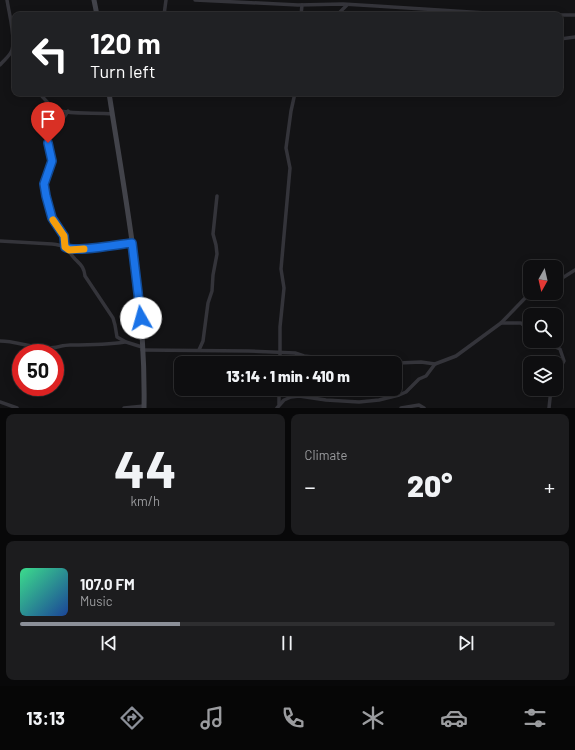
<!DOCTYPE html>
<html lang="en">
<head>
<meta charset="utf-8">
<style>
	body { margin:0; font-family:Barlow,sans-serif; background:#1c1c1e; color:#f1f3f6; height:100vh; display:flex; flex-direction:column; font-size:15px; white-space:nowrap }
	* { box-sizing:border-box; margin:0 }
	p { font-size:13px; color:#9b9c9f }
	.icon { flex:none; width:22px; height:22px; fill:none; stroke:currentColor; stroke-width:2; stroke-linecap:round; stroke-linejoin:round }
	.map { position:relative; height:408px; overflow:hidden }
	.side { display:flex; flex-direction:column; gap:6px; padding:6px; background:#080809; flex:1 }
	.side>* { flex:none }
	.top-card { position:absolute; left:12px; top:12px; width:551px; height:84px; border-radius:8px; box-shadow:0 2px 10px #0003,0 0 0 1px #2e2e30; background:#202124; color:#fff; overflow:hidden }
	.needle { width:26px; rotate:188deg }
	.tools { position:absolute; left:523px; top:260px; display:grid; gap:8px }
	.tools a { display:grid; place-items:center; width:40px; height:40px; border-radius:8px; background:#0e0e10; box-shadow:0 2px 10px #0003,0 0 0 1px #2e2e30; font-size:20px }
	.speed { position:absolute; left:12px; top:344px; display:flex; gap:8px; font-size:20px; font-weight:700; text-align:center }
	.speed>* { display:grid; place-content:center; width:52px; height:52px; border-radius:50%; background:#0e0e10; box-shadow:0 2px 10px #0003,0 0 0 1px #2e2e30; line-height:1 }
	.speed .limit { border:6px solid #d22; background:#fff; color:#111 }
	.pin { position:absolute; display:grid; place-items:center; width:34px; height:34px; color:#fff; margin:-41px -17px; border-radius:50% 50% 50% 0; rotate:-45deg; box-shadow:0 0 4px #0007 }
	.pin .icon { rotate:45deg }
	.me { position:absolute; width:44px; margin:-22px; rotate:353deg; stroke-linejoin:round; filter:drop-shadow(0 0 3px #0008) }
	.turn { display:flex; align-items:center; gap:14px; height:84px; padding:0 12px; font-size:18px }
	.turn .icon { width:52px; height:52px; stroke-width:2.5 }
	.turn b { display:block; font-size:28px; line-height:34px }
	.big { font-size:30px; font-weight:800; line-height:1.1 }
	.side .tile { flex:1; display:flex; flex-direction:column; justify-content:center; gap:6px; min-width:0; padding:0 14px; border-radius:8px; background:#1c1c1e }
	.side .dial { align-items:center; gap:0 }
	.dial b { font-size:52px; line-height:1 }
	.song { display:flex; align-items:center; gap:12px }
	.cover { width:48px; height:48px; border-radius:6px; background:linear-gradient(135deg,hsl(150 70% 55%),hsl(220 70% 35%)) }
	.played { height:4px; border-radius:2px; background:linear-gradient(90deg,#8c9099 30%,#2e2e30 30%) }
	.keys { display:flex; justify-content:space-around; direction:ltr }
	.heat { display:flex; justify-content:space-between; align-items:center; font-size:22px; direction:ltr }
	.side .tiles { flex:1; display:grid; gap:6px; grid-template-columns:1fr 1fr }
	.tile:last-child { grid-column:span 2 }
	.trip { position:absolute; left:174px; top:356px; width:228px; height:40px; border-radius:8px; background:#0e0e10; box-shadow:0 2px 10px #0003,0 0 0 1px #2e2e30; font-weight:800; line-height:40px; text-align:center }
	.dock { display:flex; height:64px; justify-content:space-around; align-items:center; background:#060606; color:#9b9c9f }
	.dock .icon { width:28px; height:28px }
	.dock .on { color:#8c9099 }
	.dock b { font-size:18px; color:#f1f3f6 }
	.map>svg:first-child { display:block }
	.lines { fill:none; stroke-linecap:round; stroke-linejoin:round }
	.minor { stroke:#34343a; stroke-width:3.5 }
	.secondary { stroke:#42434a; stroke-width:5 }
	.route-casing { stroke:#114b97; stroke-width:10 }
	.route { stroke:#1a73e8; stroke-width:7 }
	.slow { stroke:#f59e0b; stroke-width:7 }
</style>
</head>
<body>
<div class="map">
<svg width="575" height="408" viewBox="0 0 575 408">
	<rect width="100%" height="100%" fill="#131315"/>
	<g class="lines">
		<g class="minor">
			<polyline points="195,0 298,5 343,4 376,6 517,15"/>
			<polyline points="164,15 166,0"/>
			<polyline points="301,15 302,5"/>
			<polyline points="337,15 347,5"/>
			<polyline points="546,15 575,15"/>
			<polyline points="560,39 575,37"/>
			<path d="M0 65C4 60 10 56 12 50 16 39 9 13 7 0"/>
			<path d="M39 93C44 98 49 105 55 109 65 115 99 112 112 114"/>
			<path d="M0 241 52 244C69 246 65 248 75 259 81 265 84 267 85 276L113 318 115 325 117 337 126 342 142 347"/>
			<polyline points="65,247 64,236 52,217 46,196 44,184 52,161 48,143 52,131 57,128 68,111"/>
			<polyline points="69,250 132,243"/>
			<polyline points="556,282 575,270"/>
			<polyline points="501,323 521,323 530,331"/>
			<path d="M0 341C16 341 32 348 49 348 56 348 63 345 70 345 89 345 107 345 125 342"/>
			<polyline points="541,341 560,349 564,361 556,375"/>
			<polyline points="142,350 249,351 295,353 304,356 341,360 379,360 399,363 421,362 435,364"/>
			<polyline points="199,350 203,341 208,303 212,291 213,275 217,254 216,245 213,234 217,196"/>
			<polyline points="280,363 280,327 284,288 281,269 290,168 286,148 291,111 295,93"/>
			<polyline points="0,402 17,408"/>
			<polyline points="279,404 279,389"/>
			<polyline points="124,408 144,406"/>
			<polyline points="277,408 284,400 291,397 299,396 326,400 359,402 379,400 399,395 406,392 419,379 426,376 435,364 456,356 501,323 530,293"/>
			<polyline points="401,408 419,405 424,408"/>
			<polyline points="549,408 551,389"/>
		</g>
		<g class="secondary">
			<polyline points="94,0 97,15"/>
			<path d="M109 93C125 197 146 302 144 408"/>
		</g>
	</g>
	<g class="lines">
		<g class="route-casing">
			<path id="route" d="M48 143 52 161 44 184 46 196 52 218 64 236 65 247C74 253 119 244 132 243L141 318"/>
		</g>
		<use href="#route" class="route"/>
		<polyline class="slow" points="53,220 64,236 65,247 69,250 84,249"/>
	</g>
</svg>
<div class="tools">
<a><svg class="needle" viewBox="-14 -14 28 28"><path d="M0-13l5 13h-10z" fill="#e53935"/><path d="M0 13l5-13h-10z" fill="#9b9c9f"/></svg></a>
<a><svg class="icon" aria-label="search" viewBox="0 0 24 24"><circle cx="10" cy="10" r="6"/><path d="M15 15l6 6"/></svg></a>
<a><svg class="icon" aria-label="layers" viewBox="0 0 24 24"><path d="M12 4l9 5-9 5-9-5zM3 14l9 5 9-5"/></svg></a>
</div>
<div class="speed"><div class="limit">50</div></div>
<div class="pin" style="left:48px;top:143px;background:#d93025"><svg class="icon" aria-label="arrive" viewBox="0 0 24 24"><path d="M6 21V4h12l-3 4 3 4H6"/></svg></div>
<svg class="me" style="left:141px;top:318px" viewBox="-20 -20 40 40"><circle r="19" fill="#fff"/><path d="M0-13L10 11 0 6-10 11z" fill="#1a73e8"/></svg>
<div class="trip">13:14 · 1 min · 410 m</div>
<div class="top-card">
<div class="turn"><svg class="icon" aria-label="left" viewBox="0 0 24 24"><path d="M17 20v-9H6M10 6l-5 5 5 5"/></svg><div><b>120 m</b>Turn left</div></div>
</div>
</div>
<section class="side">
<div class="tiles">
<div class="tile dial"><b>44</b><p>km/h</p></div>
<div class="tile"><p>Climate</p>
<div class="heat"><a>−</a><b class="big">20°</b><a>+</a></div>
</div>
<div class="tile">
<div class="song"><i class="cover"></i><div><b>107.0 FM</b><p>Music</p></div></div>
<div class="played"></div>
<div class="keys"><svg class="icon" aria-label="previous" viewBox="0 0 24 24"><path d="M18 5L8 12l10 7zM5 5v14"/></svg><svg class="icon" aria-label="pause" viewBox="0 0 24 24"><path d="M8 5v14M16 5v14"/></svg><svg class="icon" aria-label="next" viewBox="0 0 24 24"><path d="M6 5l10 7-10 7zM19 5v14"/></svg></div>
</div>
</div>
</section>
<nav class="dock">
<b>13:13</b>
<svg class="icon on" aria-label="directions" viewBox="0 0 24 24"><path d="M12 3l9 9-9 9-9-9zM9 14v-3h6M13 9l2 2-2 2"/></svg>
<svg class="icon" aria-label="music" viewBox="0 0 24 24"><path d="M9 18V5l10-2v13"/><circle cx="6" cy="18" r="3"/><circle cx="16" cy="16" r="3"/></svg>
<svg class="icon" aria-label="phone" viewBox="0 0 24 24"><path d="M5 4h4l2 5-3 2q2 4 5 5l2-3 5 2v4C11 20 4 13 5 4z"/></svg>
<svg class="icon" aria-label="climate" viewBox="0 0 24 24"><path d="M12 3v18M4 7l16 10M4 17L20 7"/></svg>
<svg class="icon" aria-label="car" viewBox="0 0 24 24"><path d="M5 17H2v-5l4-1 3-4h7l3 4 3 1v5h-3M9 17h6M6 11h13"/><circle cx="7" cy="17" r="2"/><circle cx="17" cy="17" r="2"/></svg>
<svg class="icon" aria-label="filters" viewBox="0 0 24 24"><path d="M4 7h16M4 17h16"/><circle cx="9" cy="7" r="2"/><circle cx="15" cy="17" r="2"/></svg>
</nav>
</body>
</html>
